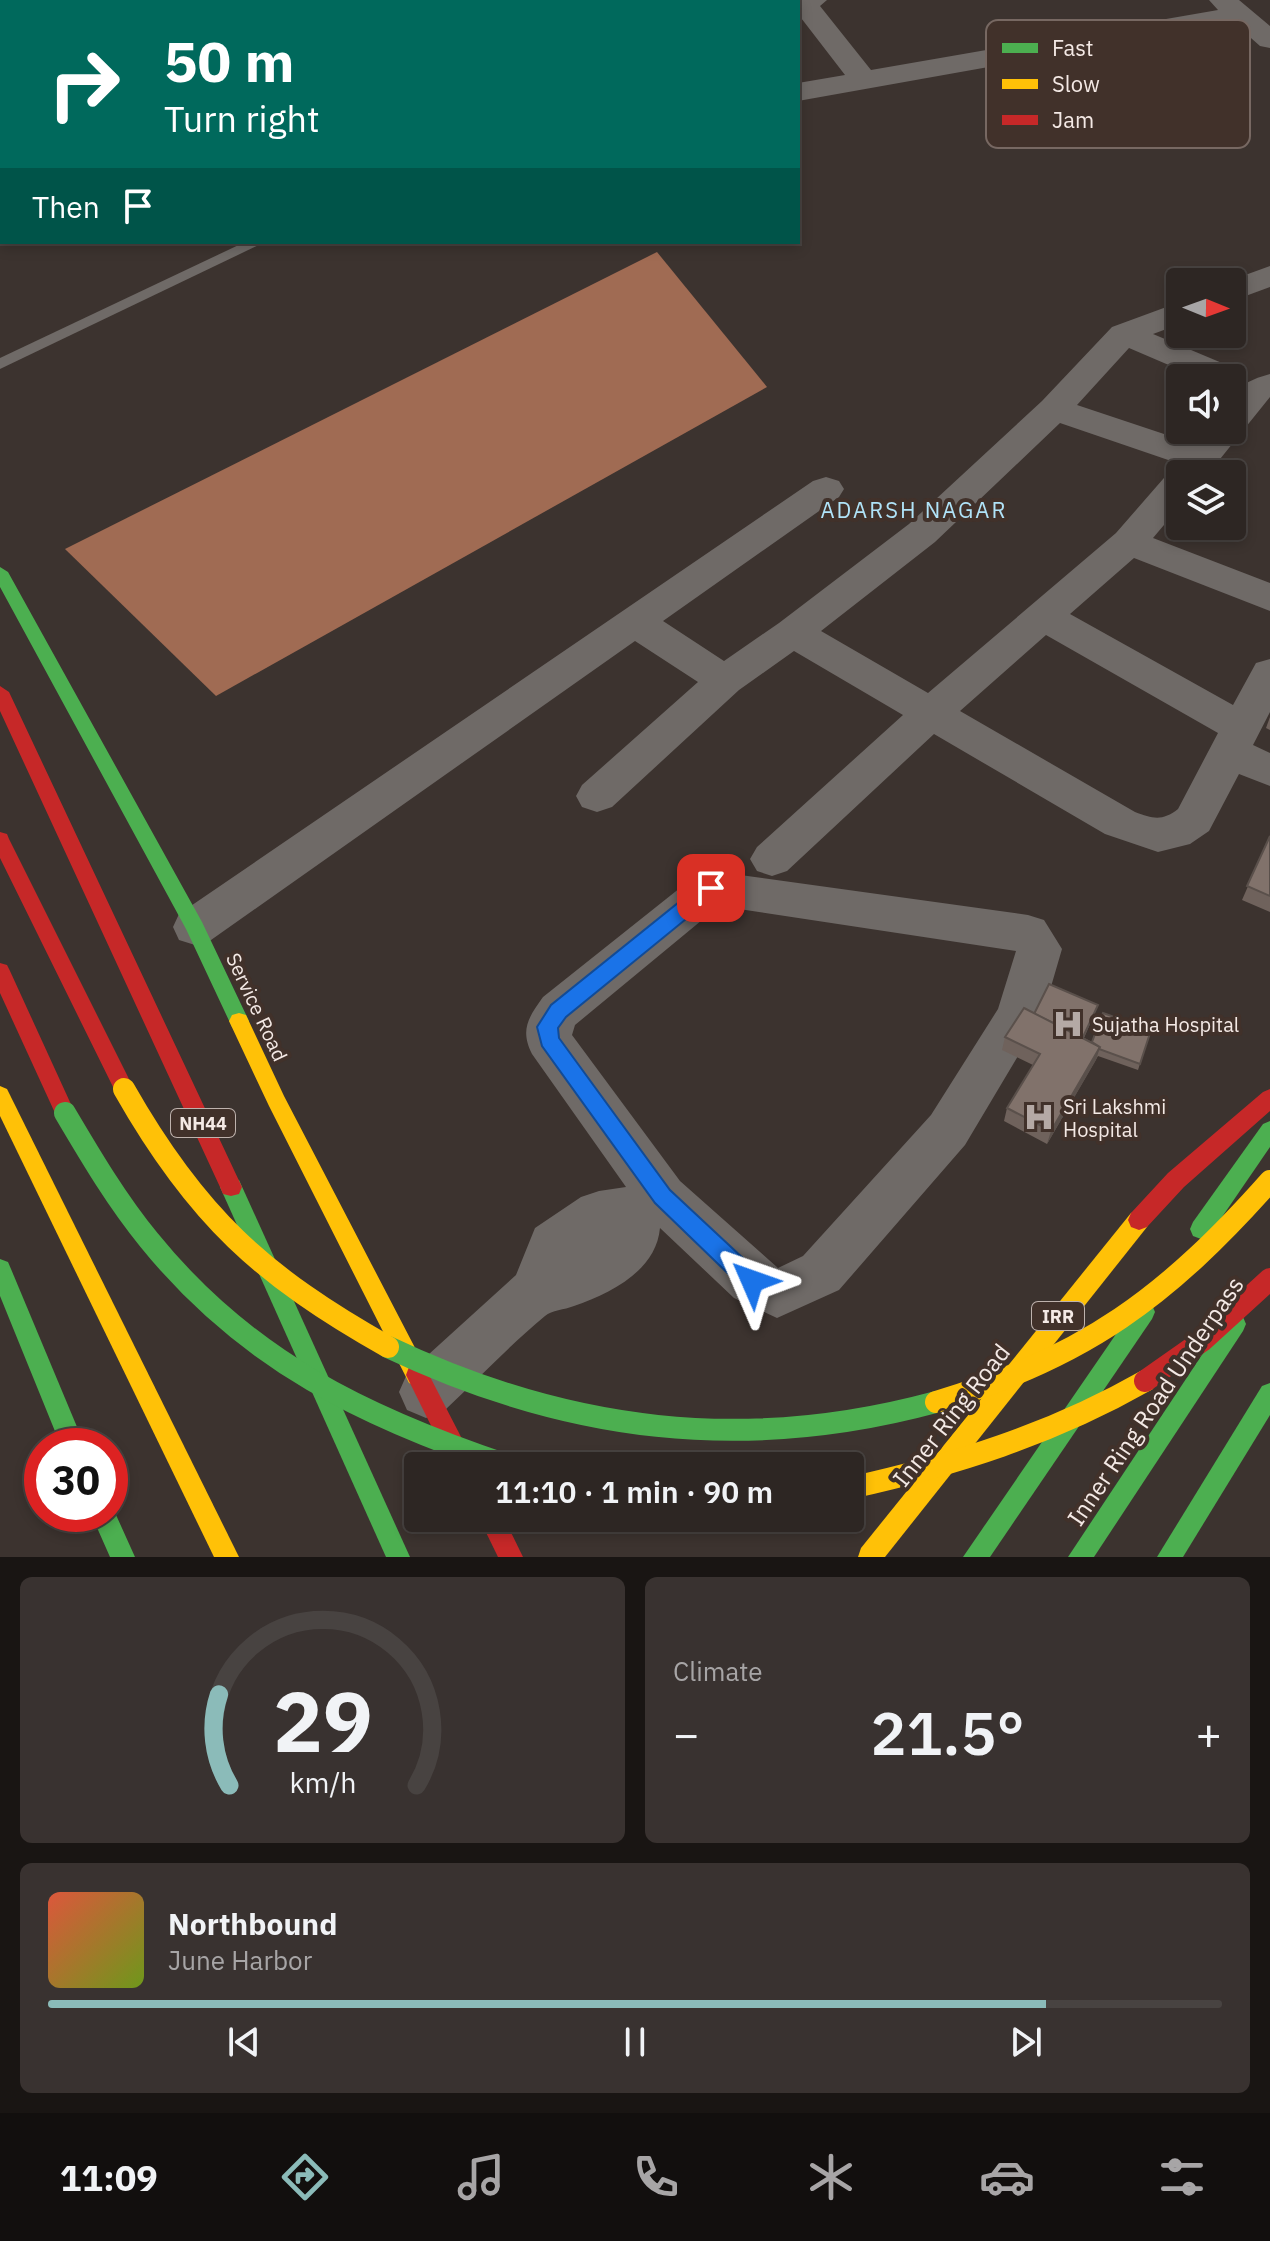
<!DOCTYPE html>
<html lang="en">
<head>
<meta charset="utf-8">
<style>
	body { margin:0; font-family:"IBM Plex Sans",sans-serif; background:#393230; color:#f1f3f6; height:100vh; display:flex; flex-direction:column; font-size:30px; white-space:nowrap }
	* { box-sizing:border-box; margin:0 }
	p { font-size:26px; color:#a7a5a6 }
	.icon { flex:none; width:44px; height:44px; fill:none; stroke:currentColor; stroke-width:2; stroke-linecap:round; stroke-linejoin:round }
	.map { position:relative; height:1557px; overflow:hidden }
	.panel { display:flex; flex-direction:column; gap:20px; padding:20px; background:#191513; flex:1 }
	.panel>* { flex:none }
	.guide { position:absolute; left:0px; top:0px; width:800px; height:244px; box-shadow:0 4px 12px #0003,0 0 0 2px #484341; background:#00695c; color:#fff; overflow:hidden }
	.needle { width:52px; rotate:91deg }
	.tools { position:absolute; left:1166px; top:268px; display:grid; gap:16px }
	.tools a { display:grid; place-items:center; width:80px; height:80px; border-radius:8px; background:#2d2623; box-shadow:0 4px 12px #0003,0 0 0 2px #484341; font-size:40px }
	.speed { position:absolute; left:24px; top:1428px; display:flex; gap:16px; font-size:40px; font-weight:700; text-align:center }
	.speed>* { display:grid; place-content:center; width:104px; height:104px; border-radius:50%; background:#2d2623; box-shadow:0 4px 12px #0003,0 0 0 2px #484341; line-height:1 }
	.speed .limit { border:12px solid #d22; background:#fff; color:#111 }
	.pin { position:absolute; display:grid; place-items:center; width:68px; height:68px; color:#fff; margin:-34px; border-radius:16px; box-shadow:0 4px 12px #0006 }
	.me { position:absolute; width:88px; margin:-44px; rotate:313deg; stroke-linejoin:round; filter:drop-shadow(0 0 6px #0008) }
	.turn { display:flex; align-items:center; gap:28px; height:168px; padding:0 32px; font-size:36px }
	.turn .icon { width:104px; height:104px; stroke-width:2.5 }
	.turn b { display:block; font-size:56px; line-height:68px }
	.then { display:flex; align-items:center; height:76px; padding:0 32px; background:#0003; gap:16px; font-size:30px }
	.big { font-size:60px; font-weight:600; line-height:1.1 }
	.panel .tile { flex:1; display:flex; flex-direction:column; justify-content:center; gap:12px; min-width:0; padding:0 28px; border-radius:12px; background:#393230 }
	.panel .dial { align-items:center; gap:0 }
	.dial svg { height:208px; overflow:visible; fill:none; stroke:#484341; stroke-width:7; stroke-linecap:round; text-anchor:middle }
	.dial text { fill:#f1f3f6; stroke:none }
	.song { display:flex; align-items:center; gap:24px }
	.cover { width:96px; height:96px; border-radius:12px; background:linear-gradient(135deg,hsl(10 70% 55%),hsl(80 70% 35%)) }
	.played { height:8px; border-radius:4px; background:linear-gradient(90deg,#8bbbb9 85%,#484341 85%) }
	.keys { display:flex; justify-content:space-around; direction:ltr }
	.heat { display:flex; justify-content:space-between; align-items:center; font-size:44px; direction:ltr }
	.panel .tiles { flex:1; display:grid; gap:20px; grid-template-columns:1fr 1fr }
	.tile:last-child { grid-column:span 2 }
	.trip { position:absolute; left:404px; top:1452px; width:460px; height:80px; border-radius:8px; background:#2d2623; box-shadow:0 4px 12px #0003,0 0 0 2px #484341; font-weight:600; line-height:80px; text-align:center }
	.tab-bar { display:flex; height:128px; justify-content:space-around; align-items:center; background:#120f0e; color:#a7a5a6 }
	.tab-bar .icon { width:56px; height:56px }
	.tab-bar .current { color:#8bbbb9 }
	.tab-bar b { font-size:36px; color:#f1f3f6 }
	.map>svg:first-child { display:block }
	.water { fill:#a06b53 }
	.lines { fill:none; stroke-linecap:round; stroke-linejoin:round }
	.lane { fill:#6f6a67; fill-rule:evenodd }
	.street { fill:#6f6a67; fill-rule:evenodd }
	.fast { fill:#4caf50; fill-rule:evenodd }
	.slow { fill:#ffc107; fill-rule:evenodd }
	.jam { fill:#c62828; fill-rule:evenodd }
	.fast-bridge { stroke:#4caf50; stroke-width:22 }
	.slow-bridge { stroke:#ffc107; stroke-width:22 }
	.jam-bridge { stroke:#c62828; stroke-width:22 }
	.wall { fill:#6f625c }
	.shaded-wall { fill:#5a504b }
	.building { fill:#81726b; stroke:#5a504b; stroke-width:2 }
	.route { fill:#1a73e8; stroke:#114b97; stroke-width:2 }
	.labels { text-anchor:middle; dominant-baseline:central; stroke-width:8; stroke-linejoin:round; paint-order:stroke }
	.shield { fill:#41312a; stroke:#beb2ad; stroke-width:2 }
	.shield-label { font-size:18px; font-weight:bold; fill:#f4e9e5 }
	.street-label { font-size:20px; fill:#f4e9e5; stroke:#41312a }
	.poi-label { font-size:20px; fill:#f4e9e5; stroke:#41312a; text-anchor:start }
	.neighbourhood-label { font-size:22px; letter-spacing:2px; fill:#b0e3f8; stroke:#41312a }
	.near-street-label { font-size:24px; fill:#f4e9e5; stroke:#41312a }
	.key { fill:#41312a; stroke:#776862; stroke-width:2 }
	.key-label { font-size:22px; fill:#f4e9e5 }
</style>
</head>
<body>
<div class="map">
<svg width="1270" height="1557" viewBox="0 0 1270 1557">
	<rect width="100%" height="100%" fill="#3c332f"/>
	<polygon class="water" points="657,252 767,387 216,696 65,549"/>
	<g class="lines">
		<polygon class="lane" points="245,242 265,242 0,369 0,358"/>
		<g class="street">
			<polygon points="583,0 623,0 581,2"/>
			<polygon points="752,0 827,0 820,6 871,70 1218,10 1209,0 1239,0 1270,26 1270,48 1260,46 1234,23 798,101 798,83 845,75 798,14 798,2 750,2"/>
			<rect x="0" y="69" width="2" height="18"/>
			<polygon points="1270,266 1270,287 1232,301 1232,282 1226,282"/>
			<path d="M1180 302V324L1153 334 1241 371 1246 378 1241 385 1232 388V378H1199L1129 348 1077 405 1194 444 1206 430H1232C1232 395 1233 384 1270 374V397L1208 474H1180V506L1153 538 1270 583V611L1134 558 1070 614 1233 705 1256 663 1270 659V712L1253 745 1270 753V786L1239 774 1209 831 1190 844 1158 852 1105 834 934 734 787 871 772 876 757 871 750 859 757 847 903 715 794 651 739 690 612 807 597 812 582 807 576 796 582 785 698 682 635 641 211 940 195 945 179 940 173 927 179 914 813 481 826 477 839 481 844 489 839 497 663 621 724 661 779 623 909 524 1042 401 1112 327ZM1060 423 1177 463 1116 533 928 693 821 631 935 542ZM1046 635 1218 733 1178 809C1163 821 1153 819 1135 812L960 711Z"/>
			<path d="M711 871 1028 915 1044 920 1062 949 1043 1014 965 1145 839 1290 777 1318 734 1298 660 1228C656 1271 611 1293 574 1306 564 1310 552 1310 545 1316 510 1345 478 1379 445 1410L426 1418 407 1410 399 1392 407 1374 516 1275 535 1228 581 1197 599 1191 626 1187 532 1054C520 1030 528 1018 543 997L695 876ZM719 906 1016 951 998 1009 931 1115 803 1256 778 1268 680 1181 572 1035 575 1025Z"/>
		</g>
		<g class="fast">
			<polygon points="0,567 8,572 202,922 249,1021 246,1027 239,1029 232,1027 186,929 0,587"/>
			<polygon points="1270,1121 1270,1147 1209,1236 1201,1239 1193,1236 1190,1229 1193,1222 1263,1124"/>
			<polygon points="231,1178 239,1180 410,1557 386,1557 220,1187 223,1180"/>
			<polygon points="0,1259 8,1262 11,1269 85,1446 61,1446 0,1296"/>
			<polygon points="1144,1302 1152,1305 1155,1312 1152,1319 990,1557 963,1557 1136,1305"/>
			<polygon points="1235,1314 1243,1317 1246,1324 1243,1331 1094,1557 1068,1557 1227,1317"/>
			<polygon points="1270,1383 1270,1415 1183,1557 1157,1557 1262,1386"/>
			<polygon points="110,1505 112,1506 135,1557 110,1557 91,1514 110,1514"/>
		</g>
		<g class="slow">
			<polygon points="239,1013 246,1015 284,1096 425,1367 428,1375 425,1383 417,1386 409,1383 269,1106 229,1021 232,1015"/>
			<polygon points="0,1086 7,1089 239,1557 214,1557 0,1116"/>
			<polygon points="1139,1210 1147,1213 1150,1220 1147,1227 885,1557 858,1557 861,1548 1131,1213"/>
		</g>
		<g class="jam">
			<polygon points="0,686 9,692 242,1187 239,1194 231,1196 223,1194 220,1187 0,711"/>
			<polygon points="0,832 7,834 9,839 134,1089 131,1095 124,1098 117,1095 0,858"/>
			<polygon points="0,963 7,965 10,971 75,1113 72,1119 65,1122 58,1119 55,1113 0,993"/>
			<polygon points="1270,1089 1270,1111 1184,1187 1147,1227 1139,1230 1131,1227 1128,1220 1131,1213 1168,1173 1263,1092"/>
			<polygon points="417,1364 425,1367 476,1466 451,1466 406,1375 409,1367"/>
			<polygon points="479,1518 504,1518 523,1557 498,1557"/>
		</g>
		<g class="fast-bridge">
			<path d="M65 1113C91 1157 117 1201 149 1240 247 1361 366 1418 510 1466"/>
			<path d="M388 1347C567 1432 744 1454 936 1402"/>
		</g>
		<g class="slow-bridge">
			<path d="M124 1089C196 1216 262 1276 388 1347"/>
			<path d="M936 1402C1085 1358 1168 1296 1270 1181"/>
			<path d="M850 1488C954 1465 1052 1434 1145 1381"/>
		</g>
		<polyline class="jam-bridge" points="1145,1381 1202,1341 1270,1279"/>
	</g>
	<g class="wall">
		<polygon points="1270,717 1270,730 1266,728"/>
		<polygon points="1270,836 1270,912 1242,900"/>
		<polygon points="1098,1005 1084,1038 1092,1042 1151,1030 1138,1070 1098,1056 1047,1144 1004,1121 1007,1108 1033,1065 1002,1050 1005,1037 1034,1014"/>
	</g>
	<polygon class="shaded-wall" points="1100,1047 1096,1060 1047,1144 1051,1131"/>
	<g class="building">
		<polygon points="1270,836 1270,896 1247,886"/>
		<polygon points="1049,984 1098,1005 1083,1037 1034,1014"/>
		<polygon points="1024,1008 1100,1047 1051,1131 1007,1108 1040,1054 1005,1037"/>
		<polygon points="1103,1013 1151,1030 1140,1064 1099,1049 1100,1047 1092,1042"/>
	</g>
	<polygon class="route" points="711,880 718,882 720,888 718,893 566,1017 558,1028 559,1038 670,1190 760,1274 763,1281 760,1289 752,1292 744,1289 655,1203 542,1046 537,1027 551,1005 704,882"/>
	<defs>
		<g id="hospital-bare" transform="scale(2.4)"><path d="M-5-5h3v3.5h4V-5h3V5h-3V1.5h-4V5h-3Z" fill="#b4a9a5" stroke="#41312a" stroke-width="2.5" paint-order="stroke"/></g>
	</defs>
	<g fill-rule="evenodd">
		<use href="#hospital-bare" x="1068" y="1024"/>
		<use href="#hospital-bare" x="1039" y="1117"/>
	</g>
	<g class="labels">
		<g class="shield">
			<rect x="171" y="1109" width="64" height="28" rx="6"/>
			<rect x="1032" y="1302" width="52" height="28" rx="6"/>
		</g>
		<g class="shield-label">
			<text x="203" y="1123">NH44</text>
			<text x="1058" y="1316">IRR</text>
		</g>
		<g class="street-label">
			<text transform="translate(257 1007) rotate(65)">Service Road</text>
		</g>
		<g class="poi-label">
			<text x="1092" y="1024">Sujatha Hospital</text>
			<text x="1063" y="1106">Sri Lakshmi<tspan x="1063" dy="23">Hospital</tspan></text>
		</g>
		<g class="neighbourhood-label">
			<text x="914" y="509">ADARSH NAGAR</text>
		</g>
		<g class="near-street-label">
			<text transform="translate(1155 1401) rotate(-56)">Inner Ring Road Underpass</text>
			<text transform="translate(951 1415) rotate(-52)">Inner Ring Road</text>
		</g>
	</g>
	<rect x="986" y="20" width="264" height="128" rx="12" class="key"/>
	<rect x="1002" y="43" width="36" height="10" fill="#4caf50"/>
	<rect x="1002" y="79" width="36" height="10" fill="#ffc107"/>
	<rect x="1002" y="115" width="36" height="10" fill="#c62828"/>
	<g class="key-label">
		<text x="1052" y="56">Fast</text>
		<text x="1052" y="92">Slow</text>
		<text x="1052" y="128">Jam</text>
	</g>
</svg>
<div class="tools">
<a><svg class="needle" viewBox="-14 -14 28 28"><path d="M0-13l5 13h-10z" fill="#e53935"/><path d="M0 13l5-13h-10z" fill="#a7a5a6"/></svg></a>
<a><svg class="icon" aria-label="sound" viewBox="0 0 24 24"><path d="M4 9h4l5-4v14l-5-4H4zM17 9q2 3 0 6"/></svg></a>
<a><svg class="icon" aria-label="layers" viewBox="0 0 24 24"><path d="M12 4l9 5-9 5-9-5zM3 14l9 5 9-5"/></svg></a>
</div>
<div class="speed"><div class="limit">30</div></div>
<div class="pin" style="left:711px;top:888px;background:#d93025"><svg class="icon" aria-label="arrive" viewBox="0 0 24 24"><path d="M6 21V4h12l-3 4 3 4H6"/></svg></div>
<svg class="me" style="left:752px;top:1281px" viewBox="-20 -20 40 40"><path d="M0-17L14 15 0 8-14 15z" fill="#1a73e8" stroke="#fff" stroke-width="4"/></svg>
<div class="trip">11:10 · 1 min · 90 m</div>
<div class="guide">
<div class="turn"><svg class="icon" aria-label="right" viewBox="0 0 24 24"><path d="M7 20v-9h11M14 6l5 5-5 5"/></svg><div><b>50 m</b>Turn right</div></div>
<div class="then">Then<svg class="icon" aria-label="arrive" viewBox="0 0 24 24"><path d="M6 21V4h12l-3 4 3 4H6"/></svg></div>
</div>
</div>
<section class="panel">
<div class="tiles">
<div class="tile dial"><svg viewBox="0 0 100 80">
<path d="M14 69A42 42 0 1 1 86 69"/>
<path d="M14 69A42 42 0 0 1 10 34" stroke="#8bbbb9"/>
<text x="50" y="56" font-size="32" font-weight="700">29</text>
<text x="50" y="72" font-size="11">km/h</text>
</svg></div>
<div class="tile"><p>Climate</p>
<div class="heat"><a>−</a><b class="big">21.5°</b><a>+</a></div>
</div>
<div class="tile">
<div class="song"><i class="cover"></i><div><b>Northbound</b><p>June Harbor</p></div></div>
<div class="played"></div>
<div class="keys"><svg class="icon" aria-label="previous" viewBox="0 0 24 24"><path d="M18 5L8 12l10 7zM5 5v14"/></svg><svg class="icon" aria-label="pause" viewBox="0 0 24 24"><path d="M8 5v14M16 5v14"/></svg><svg class="icon" aria-label="next" viewBox="0 0 24 24"><path d="M6 5l10 7-10 7zM19 5v14"/></svg></div>
</div>
</div>
</section>
<nav class="tab-bar">
<b>11:09</b>
<svg class="icon current" aria-label="directions" viewBox="0 0 24 24"><path d="M12 3l9 9-9 9-9-9zM9 14v-3h6M13 9l2 2-2 2"/></svg>
<svg class="icon" aria-label="music" viewBox="0 0 24 24"><path d="M9 18V5l10-2v13"/><circle cx="6" cy="18" r="3"/><circle cx="16" cy="16" r="3"/></svg>
<svg class="icon" aria-label="phone" viewBox="0 0 24 24"><path d="M5 4h4l2 5-3 2q2 4 5 5l2-3 5 2v4C11 20 4 13 5 4z"/></svg>
<svg class="icon" aria-label="climate" viewBox="0 0 24 24"><path d="M12 3v18M4 7l16 10M4 17L20 7"/></svg>
<svg class="icon" aria-label="car" viewBox="0 0 24 24"><path d="M5 17H2v-5l4-1 3-4h7l3 4 3 1v5h-3M9 17h6M6 11h13"/><circle cx="7" cy="17" r="2"/><circle cx="17" cy="17" r="2"/></svg>
<svg class="icon" aria-label="filters" viewBox="0 0 24 24"><path d="M4 7h16M4 17h16"/><circle cx="9" cy="7" r="2"/><circle cx="15" cy="17" r="2"/></svg>
</nav>
</body>
</html>
